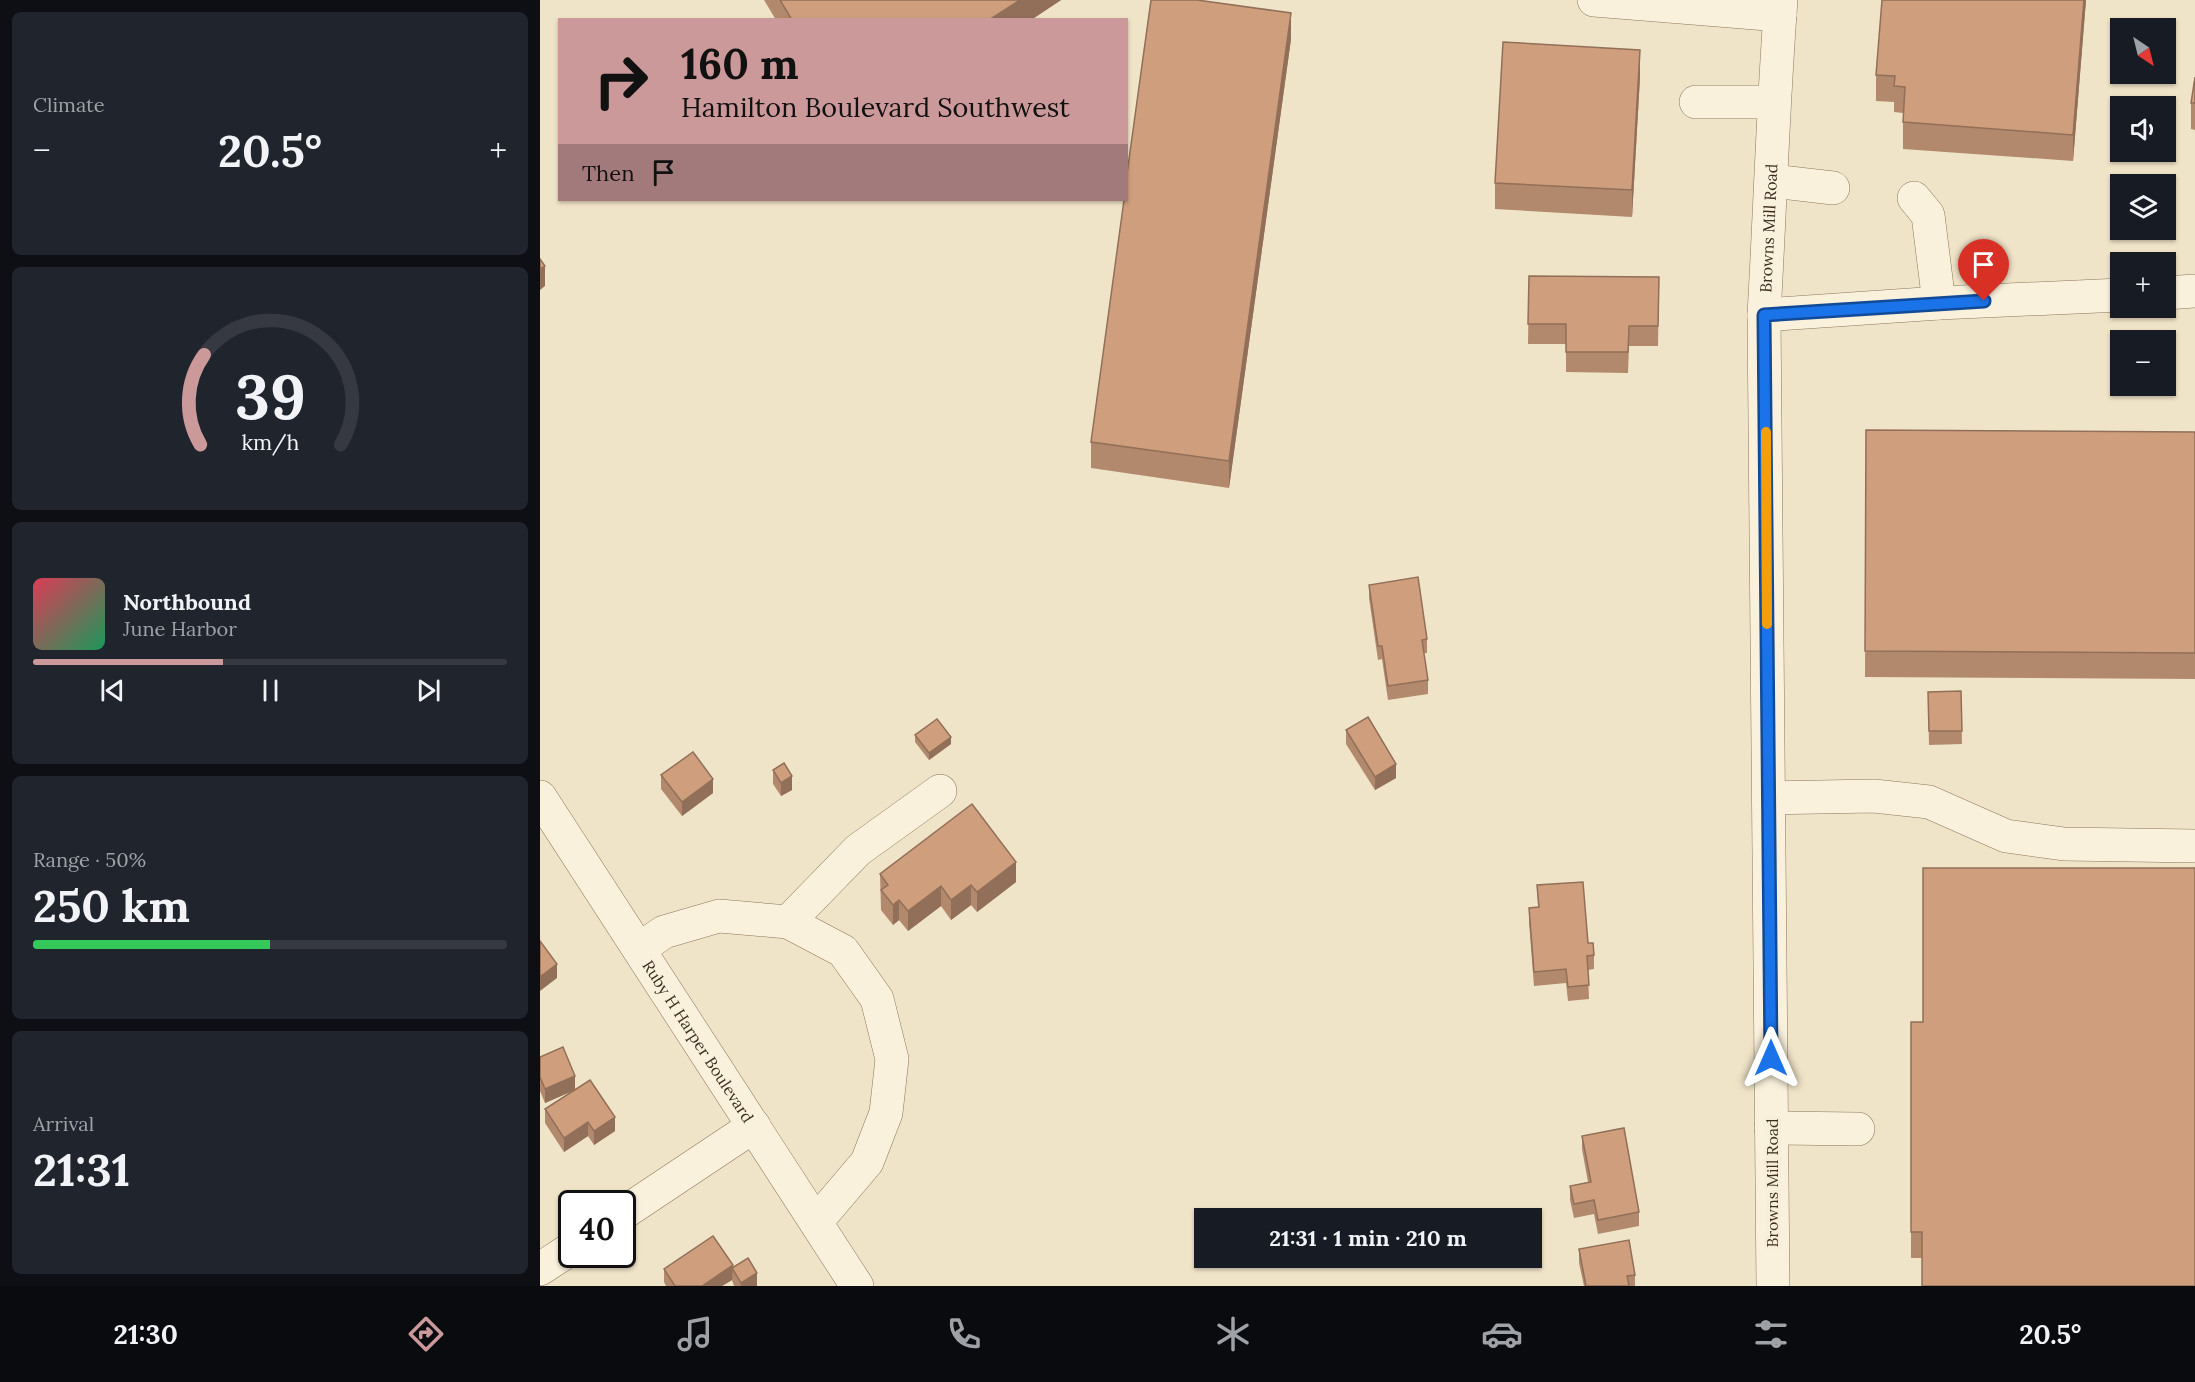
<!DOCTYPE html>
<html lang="en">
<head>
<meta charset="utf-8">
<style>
	body { margin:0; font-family:Lora,serif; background:#20242c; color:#f1f3f6; height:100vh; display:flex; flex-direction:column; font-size:22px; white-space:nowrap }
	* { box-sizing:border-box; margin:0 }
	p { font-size:20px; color:#9ea1a6 }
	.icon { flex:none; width:33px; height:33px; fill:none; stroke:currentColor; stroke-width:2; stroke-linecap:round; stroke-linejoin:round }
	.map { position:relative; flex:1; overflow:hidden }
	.sheet { display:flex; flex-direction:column; gap:12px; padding:12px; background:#0d0f14; width:540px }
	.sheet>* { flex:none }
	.top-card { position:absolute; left:18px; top:18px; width:570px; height:183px; border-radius:0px; box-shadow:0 2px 4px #0004; background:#cc999b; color:#111; overflow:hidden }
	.needle { width:39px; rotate:145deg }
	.controls { position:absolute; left:1570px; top:18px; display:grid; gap:12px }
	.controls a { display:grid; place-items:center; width:66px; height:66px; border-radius:0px; background:#171b24; box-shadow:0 2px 4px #0004; font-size:30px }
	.speed { position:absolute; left:18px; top:1190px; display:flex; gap:12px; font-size:30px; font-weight:700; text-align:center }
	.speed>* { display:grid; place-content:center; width:78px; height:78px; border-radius:50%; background:#171b24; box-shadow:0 2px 4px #0004; line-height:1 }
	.speed .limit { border:3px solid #111; border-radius:9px; background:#fff; color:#111 }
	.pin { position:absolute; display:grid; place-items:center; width:51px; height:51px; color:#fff; margin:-62px -26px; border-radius:50% 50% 50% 0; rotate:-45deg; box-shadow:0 0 6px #0007 }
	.pin .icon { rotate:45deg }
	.me { position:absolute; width:66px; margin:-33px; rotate:0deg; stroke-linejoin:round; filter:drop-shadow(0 0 4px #0008) }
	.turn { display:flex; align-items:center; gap:21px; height:126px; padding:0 24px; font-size:27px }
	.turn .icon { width:78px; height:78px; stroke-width:2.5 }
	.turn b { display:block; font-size:42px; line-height:51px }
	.then { display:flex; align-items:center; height:57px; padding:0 24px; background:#0003; gap:12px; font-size:22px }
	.big { font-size:45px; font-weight:700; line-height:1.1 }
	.sheet .widget { flex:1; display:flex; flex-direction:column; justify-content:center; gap:9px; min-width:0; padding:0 21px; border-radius:9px; background:#20242c }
	.sheet .dial { align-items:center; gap:0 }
	.dial svg { height:156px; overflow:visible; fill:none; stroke:#363941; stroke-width:7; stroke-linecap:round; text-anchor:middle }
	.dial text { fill:#f1f3f6; stroke:none }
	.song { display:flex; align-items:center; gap:18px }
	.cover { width:72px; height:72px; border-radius:9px; background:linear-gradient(135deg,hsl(350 70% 55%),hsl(150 70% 35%)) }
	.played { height:6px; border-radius:3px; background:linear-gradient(90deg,#cc999b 40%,#363941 40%) }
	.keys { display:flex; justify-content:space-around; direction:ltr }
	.heat { display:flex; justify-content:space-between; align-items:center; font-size:33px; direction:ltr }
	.charge { height:9px; border-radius:4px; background:linear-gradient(90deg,#34c759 50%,#363941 0) }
	.trip { position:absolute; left:654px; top:1208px; width:348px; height:60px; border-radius:0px; background:#171b24; box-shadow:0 2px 4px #0004; font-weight:700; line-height:60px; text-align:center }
	.tab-bar { display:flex; height:96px; justify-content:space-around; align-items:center; background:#090b0e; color:#9ea1a6 }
	.tab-bar .icon { width:42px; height:42px }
	.tab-bar .current { color:#cc999b }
	.tab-bar b { font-size:27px; color:#f1f3f6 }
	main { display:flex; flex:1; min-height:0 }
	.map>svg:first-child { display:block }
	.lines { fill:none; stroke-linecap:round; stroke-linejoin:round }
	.minor-casing { stroke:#8d765c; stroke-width:34 }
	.minor { stroke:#faf1dc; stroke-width:33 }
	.wall { fill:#b2896c }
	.shaded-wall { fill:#916f58 }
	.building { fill:#cf9f7d; stroke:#916f58; stroke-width:1.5 }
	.route-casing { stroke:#114b97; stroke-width:15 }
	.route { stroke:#1a73e8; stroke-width:10 }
	.slow { stroke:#f59e0b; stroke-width:10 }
	.labels { text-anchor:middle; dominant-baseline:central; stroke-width:6; stroke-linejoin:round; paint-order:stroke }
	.street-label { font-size:16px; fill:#3d2e20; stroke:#f7eed8 }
</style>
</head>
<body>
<main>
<section class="sheet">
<div class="widget"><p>Climate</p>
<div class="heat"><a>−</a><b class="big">20.5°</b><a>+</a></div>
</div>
<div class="widget dial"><svg viewBox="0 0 100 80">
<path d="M14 69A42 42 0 1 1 86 69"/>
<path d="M14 69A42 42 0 0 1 16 23" stroke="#cc999b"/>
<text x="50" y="56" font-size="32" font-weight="700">39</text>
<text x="50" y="72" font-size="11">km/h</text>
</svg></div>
<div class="widget">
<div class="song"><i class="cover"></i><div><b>Northbound</b><p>June Harbor</p></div></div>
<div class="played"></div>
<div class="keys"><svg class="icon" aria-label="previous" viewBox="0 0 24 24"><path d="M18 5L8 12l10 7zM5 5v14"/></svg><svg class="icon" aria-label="pause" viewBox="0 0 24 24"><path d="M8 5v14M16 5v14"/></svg><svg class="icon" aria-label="next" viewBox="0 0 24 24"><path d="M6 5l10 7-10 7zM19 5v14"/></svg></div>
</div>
<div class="widget"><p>Range · 50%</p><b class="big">250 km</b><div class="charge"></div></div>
<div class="widget"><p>Arrival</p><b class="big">21:31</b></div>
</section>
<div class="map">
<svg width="1655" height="1286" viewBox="0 0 1655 1286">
	<rect width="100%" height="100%" fill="#f0e4c8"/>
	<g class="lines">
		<g class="minor-casing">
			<g id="minor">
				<polyline points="1054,0 1240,15"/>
				<polyline points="1156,102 1233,102"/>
				<polyline points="1232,181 1293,188"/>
				<polyline points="1374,198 1388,215 1399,303"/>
				<polyline points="1626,293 1655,291"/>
				<polyline points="1224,315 1399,303 1581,295"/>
				<path id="s1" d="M0 797 317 1286"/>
				<polyline points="1229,798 1334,796 1389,802 1466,836 1524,844 1655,846"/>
				<polyline points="248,922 318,850 400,791"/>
				<polyline points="99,949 124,932 179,916 248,922 303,951 337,999 352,1059 346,1113 327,1162 276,1222"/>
				<polyline points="1231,1128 1318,1129"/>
				<polyline points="82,1214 214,1126"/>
				<polyline points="0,1269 32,1248"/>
				<path id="s2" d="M1233 1286 1224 315C1230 210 1233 105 1241 0"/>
			</g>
		</g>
		<use href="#minor" class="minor"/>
	</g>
	<g class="wall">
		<polygon points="224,0 521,0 491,20 236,20"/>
		<polygon points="1546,0 1533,161 1363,149 1363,113 1354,112 1354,102 1336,101 1336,75"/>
		<polygon points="751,39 689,488 551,468 551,442"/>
		<polygon points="1100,77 1092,217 955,209 955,183"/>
		<polygon points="1655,77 1655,130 1651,129 1651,103"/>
		<polygon points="989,276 1119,277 1118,346 1089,346 1088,373 1026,372 1026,344 988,344"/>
		<polygon points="1326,430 1655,432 1655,679 1325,677"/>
		<polygon points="829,585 887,639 887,653 884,653 888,680 888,694 848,700 842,659 838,660 829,598"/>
		<polygon points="1421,691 1422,744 1389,745 1388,692"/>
		<polygon points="806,730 856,778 835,790 806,744"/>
		<polygon points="375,735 411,744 389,760 375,742"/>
		<polygon points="233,770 252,790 241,796 233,784"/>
		<polygon points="121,775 173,793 142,816 121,789"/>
		<polygon points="340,874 476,882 437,912 431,905 411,920 401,906 368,931 359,920 353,925 341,910"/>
		<polygon points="997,885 1048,943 1054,955 1054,969 1048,970 1049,999 1028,1001 1026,983 994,986 989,922 989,908 998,907"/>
		<polygon points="1371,1022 1383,1022 1382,1258 1371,1258"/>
		<polygon points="0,1057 35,1089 75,1131 54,1145 48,1136 24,1152 5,1123 5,1109 34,1090 5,1103 0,1091"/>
		<polygon points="1042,1136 1099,1212 1099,1226 1058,1234 1054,1214 1034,1218 1030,1200 1030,1186 1048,1182 1042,1149"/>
		<polygon points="1039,1249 1095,1275 1095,1286 1044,1286 1039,1263"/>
		<polygon points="193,1267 217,1286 194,1286 192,1280 182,1286 126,1286 124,1282 124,1269"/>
	</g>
	<g class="shaded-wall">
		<polygon points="480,0 521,0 491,20 449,20"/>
		<polygon points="1544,0 1546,0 1533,161 1533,135"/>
		<polygon points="751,13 751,39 689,488 689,461"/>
		<polygon points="1100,50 1100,77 1092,217 1092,190"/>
		<polygon points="5,266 5,286 0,290 0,269"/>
		<polygon points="411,737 411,744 389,760 389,753"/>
		<polygon points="856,764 856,778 835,790 835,777"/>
		<polygon points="252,776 252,790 241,796 241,783"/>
		<polygon points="173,779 173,793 142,816 142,802"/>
		<polygon points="476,862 476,882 437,912 437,892"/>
		<polygon points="431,885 431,905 411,920 411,900"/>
		<polygon points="401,886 401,906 368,931 368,911"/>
		<polygon points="359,900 359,920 353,925 353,905"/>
		<polygon points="17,964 17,978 0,991 0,977"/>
		<polygon points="35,1076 35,1090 5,1103 5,1089"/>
		<polygon points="75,1117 75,1131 54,1145 54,1131"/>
		<polygon points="48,1122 48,1136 24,1152 24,1138"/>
		<polygon points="193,1265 192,1280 182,1286 162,1286"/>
		<polygon points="217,1273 217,1286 201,1286 201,1283"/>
	</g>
	<g class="building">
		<polygon points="240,0 480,0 449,20 252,20"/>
		<polygon points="611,0 657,0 751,13 689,461 551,442 584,200 586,200 586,181"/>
		<polygon points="1342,0 1544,0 1533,135 1363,122 1365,87 1354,86 1355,76 1336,75"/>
		<polygon points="963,42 1100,50 1092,190 955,183"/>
		<polygon points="1655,77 1655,103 1651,103"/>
		<polygon points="0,259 5,266 0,269"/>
		<polygon points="989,276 1119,277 1118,326 1089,326 1088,352 1026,352 1026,324 988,324"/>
		<polygon points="1326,430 1655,432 1655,653 1325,651"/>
		<polygon points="878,577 887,639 882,640 888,680 848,686 842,646 838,646 829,585"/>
		<polygon points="1421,691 1422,731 1389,731 1388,692"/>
		<polygon points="828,717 856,764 835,777 806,730"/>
		<polygon points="397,719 411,737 389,753 375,735"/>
		<polygon points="153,752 173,779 142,802 121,775"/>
		<polygon points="244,763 252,776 241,783 233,770"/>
		<polygon points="432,804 476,862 437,892 431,885 411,900 401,886 368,911 359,900 353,905 341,890 348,885 340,874"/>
		<polygon points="1383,868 1655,868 1655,1286 1382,1286 1382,1232 1371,1232 1371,1022 1383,1022"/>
		<polygon points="1043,882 1048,943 1053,943 1054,955 1047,956 1049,985 1028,987 1026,969 994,972 989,908 999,907 997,885"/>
		<polygon points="0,941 17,964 0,977"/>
		<polygon points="23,1047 35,1076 5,1089 0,1077 0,1057"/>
		<polygon points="50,1080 75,1117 54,1131 48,1122 24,1138 5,1109"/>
		<polygon points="1084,1128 1099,1212 1058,1220 1054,1200 1034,1204 1030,1186 1051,1182 1042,1136"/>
		<polygon points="173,1236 193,1265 162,1286 135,1286 124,1269"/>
		<polygon points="1089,1240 1095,1275 1087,1276 1089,1286 1046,1286 1039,1249"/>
		<polygon points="208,1258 217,1273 201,1283 192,1268"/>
	</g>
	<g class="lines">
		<g class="route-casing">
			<polyline id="route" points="1231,1058 1224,315 1444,301"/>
		</g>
		<use href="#route" class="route"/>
		<polyline class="slow" points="1226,432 1227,624"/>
	</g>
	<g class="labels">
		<g class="street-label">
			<text stroke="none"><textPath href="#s2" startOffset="1058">Browns Mill Road</textPath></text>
			<text stroke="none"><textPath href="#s1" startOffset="291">Ruby H Harper Boulevard</textPath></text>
			<text transform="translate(1232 1183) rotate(-90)">Browns Mill Road</text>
		</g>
	</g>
</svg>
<div class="controls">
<a><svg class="needle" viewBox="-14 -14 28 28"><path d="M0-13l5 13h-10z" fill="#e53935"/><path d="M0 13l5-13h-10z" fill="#9ea1a6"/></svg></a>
<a><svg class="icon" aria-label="sound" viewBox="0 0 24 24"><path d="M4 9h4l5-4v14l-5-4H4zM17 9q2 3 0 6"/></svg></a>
<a><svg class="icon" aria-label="layers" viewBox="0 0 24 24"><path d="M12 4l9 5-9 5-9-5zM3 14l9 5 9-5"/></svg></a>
<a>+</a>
<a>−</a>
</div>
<div class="speed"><div class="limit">40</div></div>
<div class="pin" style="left:1444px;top:301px;background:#d93025"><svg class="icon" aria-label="arrive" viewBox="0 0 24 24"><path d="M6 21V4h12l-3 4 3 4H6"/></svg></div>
<svg class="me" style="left:1231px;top:1058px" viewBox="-20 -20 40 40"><path d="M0-17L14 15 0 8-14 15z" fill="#1a73e8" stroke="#fff" stroke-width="4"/></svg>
<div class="trip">21:31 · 1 min · 210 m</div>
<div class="top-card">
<div class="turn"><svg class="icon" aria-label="right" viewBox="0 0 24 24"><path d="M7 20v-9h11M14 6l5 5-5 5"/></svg><div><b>160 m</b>Hamilton Boulevard Southwest</div></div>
<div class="then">Then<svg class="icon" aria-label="arrive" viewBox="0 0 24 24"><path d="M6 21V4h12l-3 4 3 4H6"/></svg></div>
</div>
</div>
</main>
<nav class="tab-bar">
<b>21:30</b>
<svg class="icon current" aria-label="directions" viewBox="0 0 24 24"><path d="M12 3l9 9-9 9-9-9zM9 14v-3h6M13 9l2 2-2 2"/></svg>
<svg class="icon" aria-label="music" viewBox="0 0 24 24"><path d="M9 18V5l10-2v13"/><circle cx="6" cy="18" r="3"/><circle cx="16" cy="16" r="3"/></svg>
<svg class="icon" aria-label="phone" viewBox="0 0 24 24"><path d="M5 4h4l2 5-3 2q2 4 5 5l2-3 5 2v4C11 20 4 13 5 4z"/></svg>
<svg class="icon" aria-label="climate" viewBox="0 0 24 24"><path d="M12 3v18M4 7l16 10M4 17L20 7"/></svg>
<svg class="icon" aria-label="car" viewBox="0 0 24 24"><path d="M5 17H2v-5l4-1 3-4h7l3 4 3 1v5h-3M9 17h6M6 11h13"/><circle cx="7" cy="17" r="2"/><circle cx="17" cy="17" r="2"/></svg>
<svg class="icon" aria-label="filters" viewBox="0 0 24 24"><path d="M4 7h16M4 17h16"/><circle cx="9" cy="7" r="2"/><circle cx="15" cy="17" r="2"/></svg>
<b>20.5°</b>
</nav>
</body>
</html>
